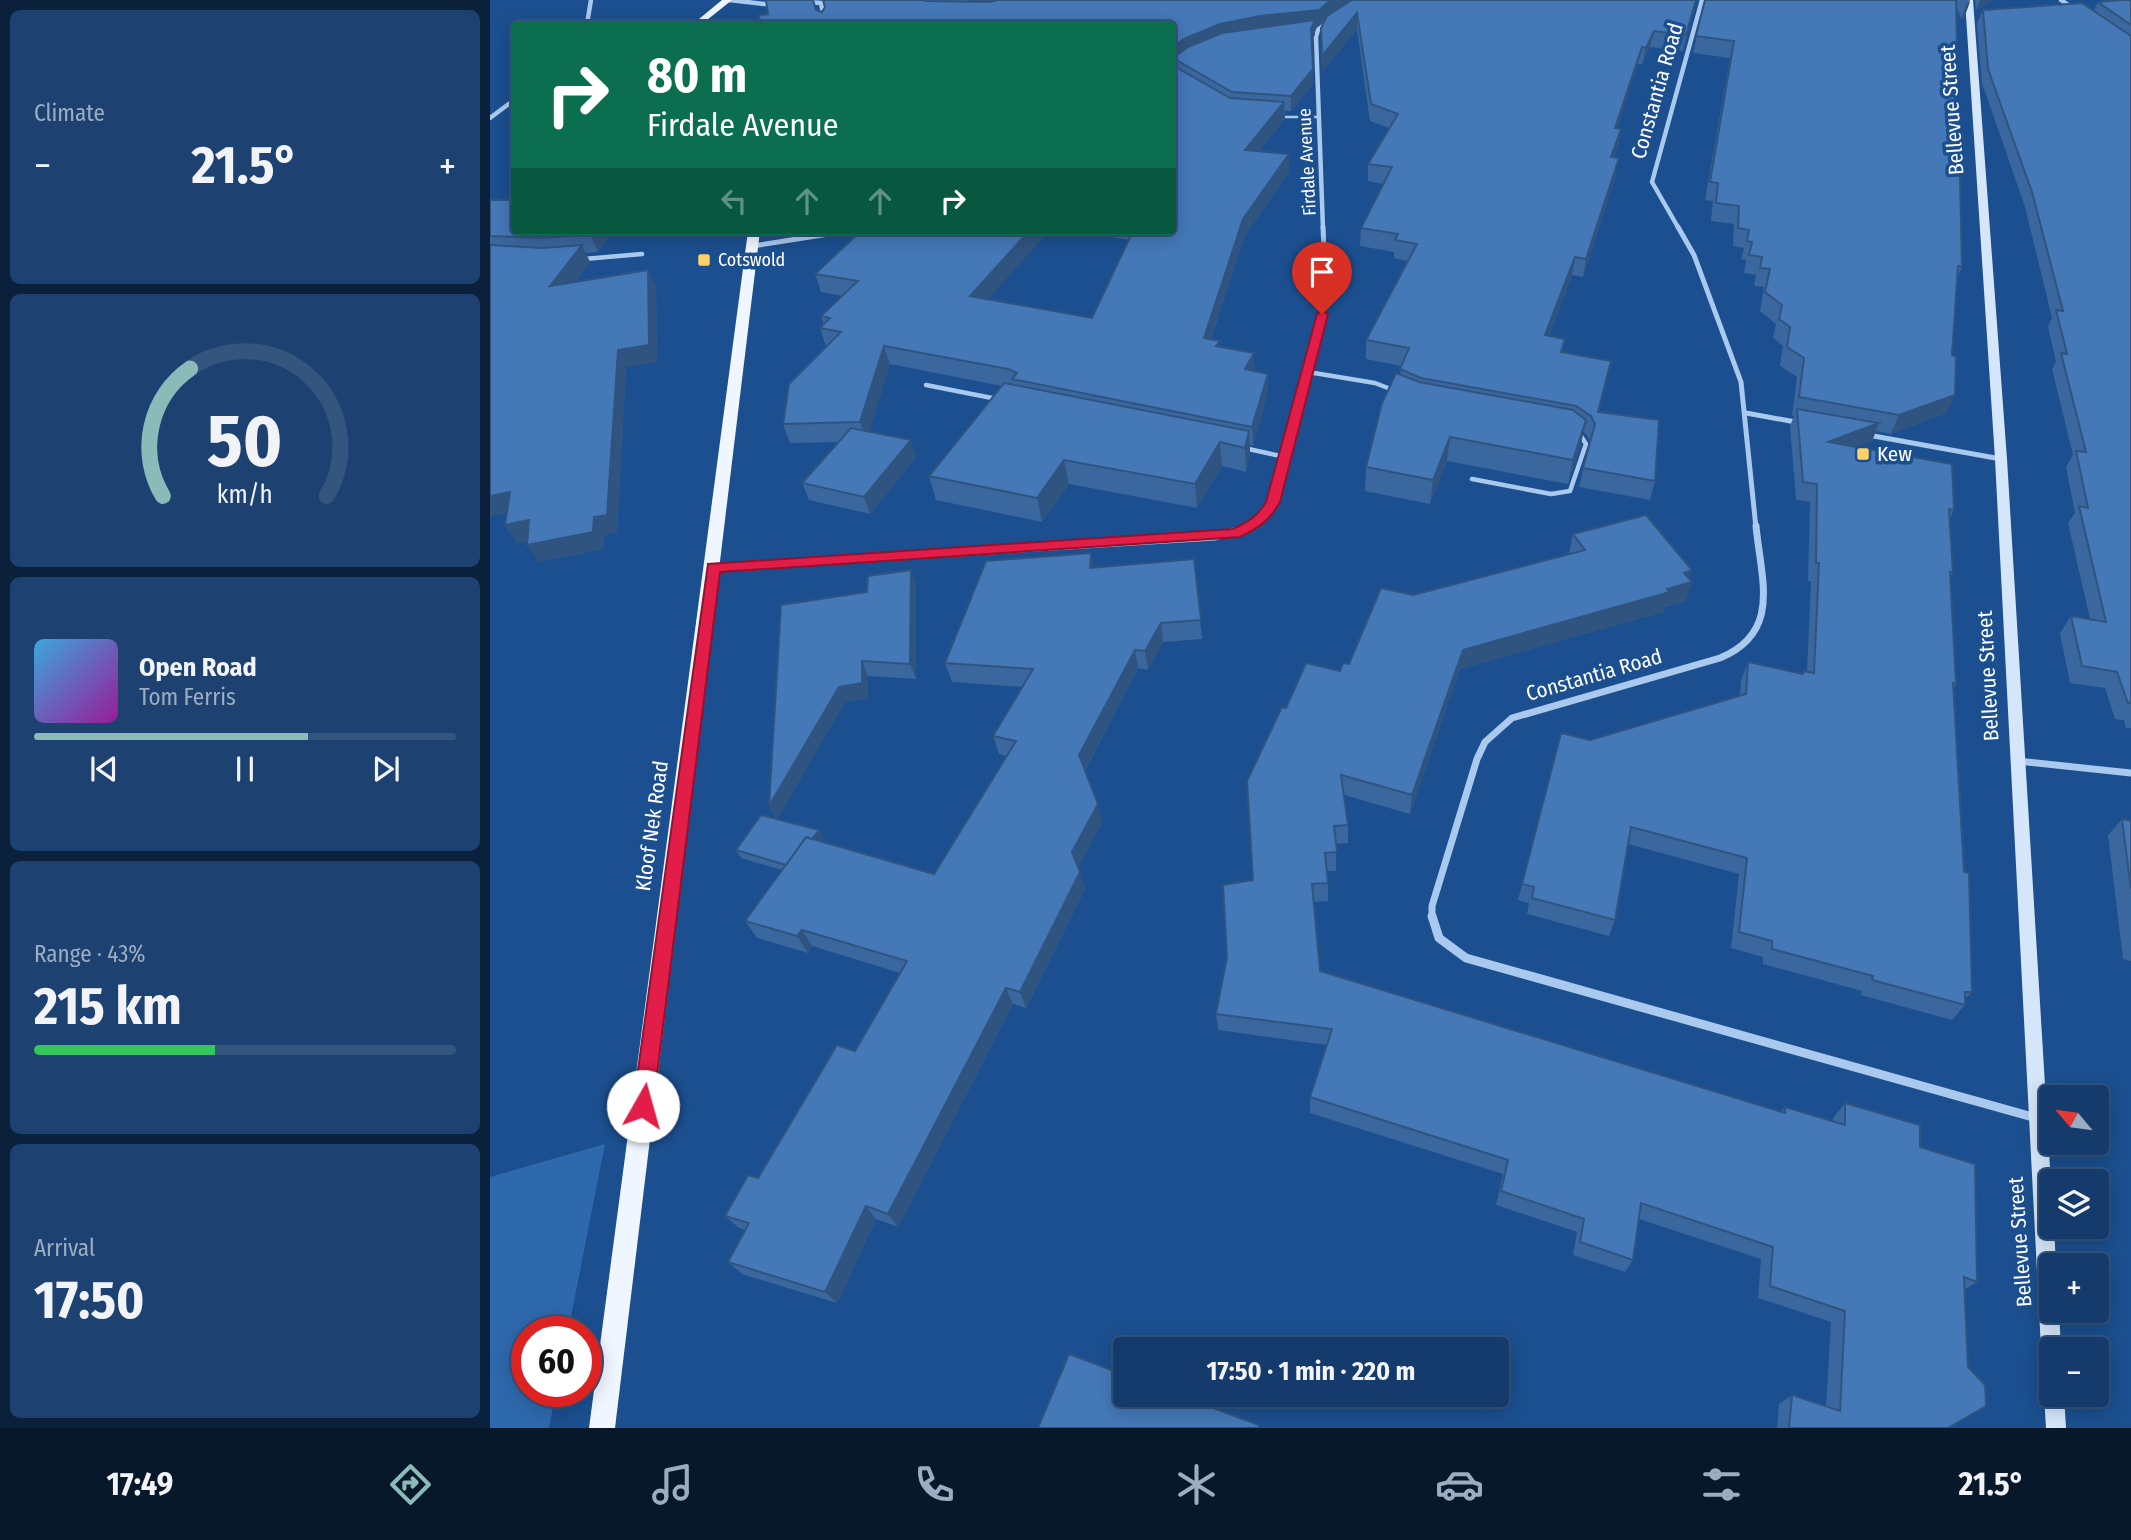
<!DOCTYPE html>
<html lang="en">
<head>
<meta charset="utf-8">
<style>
	body { margin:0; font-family:"Fira Sans Condensed",sans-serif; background:#1d4271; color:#f1f3f6; height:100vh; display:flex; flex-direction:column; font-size:26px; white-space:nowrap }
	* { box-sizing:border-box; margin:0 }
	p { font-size:23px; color:#9dadc1 }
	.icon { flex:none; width:38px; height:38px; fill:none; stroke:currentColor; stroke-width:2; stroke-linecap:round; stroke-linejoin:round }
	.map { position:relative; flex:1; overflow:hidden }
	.side { display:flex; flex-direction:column; gap:10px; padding:10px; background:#0b203b; width:490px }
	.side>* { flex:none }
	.guide { position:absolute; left:21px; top:21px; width:665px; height:214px; border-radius:7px; box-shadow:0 4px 18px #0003,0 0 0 2px #33557e; background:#0b6e4f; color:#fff; overflow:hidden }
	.needle { width:46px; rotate:299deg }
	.fabs { position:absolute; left:1549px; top:1085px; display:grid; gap:14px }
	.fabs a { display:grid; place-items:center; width:70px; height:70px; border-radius:7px; background:#143b6b; box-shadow:0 4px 18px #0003,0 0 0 2px #33557e; font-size:35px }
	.speed { position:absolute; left:21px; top:1316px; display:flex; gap:14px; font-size:35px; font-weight:700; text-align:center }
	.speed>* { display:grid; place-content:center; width:91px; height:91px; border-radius:50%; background:#143b6b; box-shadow:0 4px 18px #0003,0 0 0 2px #33557e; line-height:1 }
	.speed .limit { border:10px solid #d22; background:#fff; color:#111 }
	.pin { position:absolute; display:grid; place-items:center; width:60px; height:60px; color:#fff; margin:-72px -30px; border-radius:50% 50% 50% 0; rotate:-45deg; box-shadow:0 0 7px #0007 }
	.pin .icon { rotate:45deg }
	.me { position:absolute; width:77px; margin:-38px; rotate:7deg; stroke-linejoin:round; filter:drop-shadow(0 0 5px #0008) }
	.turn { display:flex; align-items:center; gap:24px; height:147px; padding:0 21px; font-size:32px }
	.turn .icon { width:91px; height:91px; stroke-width:2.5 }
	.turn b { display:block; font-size:49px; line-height:60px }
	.lanes { display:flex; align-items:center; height:66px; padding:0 21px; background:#0003; justify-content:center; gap:35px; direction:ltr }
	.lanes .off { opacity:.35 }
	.big { font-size:52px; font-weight:700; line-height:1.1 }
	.side .card { flex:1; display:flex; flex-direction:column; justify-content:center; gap:10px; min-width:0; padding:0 24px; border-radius:10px; background:#1d4271 }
	.side .dial { align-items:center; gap:0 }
	.dial svg { height:182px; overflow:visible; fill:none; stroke:#33557e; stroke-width:7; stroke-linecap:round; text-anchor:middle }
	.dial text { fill:#f1f3f6; stroke:none }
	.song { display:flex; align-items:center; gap:21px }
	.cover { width:84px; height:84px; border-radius:10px; background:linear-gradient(135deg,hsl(200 70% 55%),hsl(300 70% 35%)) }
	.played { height:7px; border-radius:4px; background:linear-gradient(90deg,#8bbbb9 65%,#33557e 65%) }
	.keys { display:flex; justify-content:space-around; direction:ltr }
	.heat { display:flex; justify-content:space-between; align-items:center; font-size:38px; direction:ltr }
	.charge { height:10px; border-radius:5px; background:linear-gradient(90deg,#34c759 43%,#33557e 0) }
	.trip { position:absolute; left:623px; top:1337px; width:396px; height:70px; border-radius:7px; background:#143b6b; box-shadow:0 4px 18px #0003,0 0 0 2px #33557e; font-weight:700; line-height:70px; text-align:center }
	.tab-bar { display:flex; height:112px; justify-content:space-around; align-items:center; background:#08182b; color:#9dadc1 }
	.tab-bar .icon { width:49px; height:49px }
	.tab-bar .current { color:#8bbbb9 }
	.tab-bar b { font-size:32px; color:#f1f3f6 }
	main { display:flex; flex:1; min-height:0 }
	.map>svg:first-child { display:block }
	.green { fill:#2e69ad }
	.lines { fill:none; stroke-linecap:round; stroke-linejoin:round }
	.lane-far1 { stroke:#a9c9ee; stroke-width:2.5 }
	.lane { stroke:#a9c9ee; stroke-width:4.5 }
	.street-far3 { stroke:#a9c9ee; stroke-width:4.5 }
	.street-far2 { stroke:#a9c9ee; stroke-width:5 }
	.street-far1 { stroke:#a9c9ee; stroke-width:7 }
	.street { stroke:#a9c9ee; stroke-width:9 }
	.secondary { fill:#d6e6fa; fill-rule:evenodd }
	.primary { fill:#f0f6ff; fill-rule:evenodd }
	.wall { fill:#3a679d }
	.shaded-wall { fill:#305480 }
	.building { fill:#4478b7; stroke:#305480; stroke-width:2 }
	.route { fill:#e11d48; stroke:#92132f; stroke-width:2 }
	.poi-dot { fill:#ffd166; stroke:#1b4f8f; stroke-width:2.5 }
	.labels { text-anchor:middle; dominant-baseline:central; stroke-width:7; stroke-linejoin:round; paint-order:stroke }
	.far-street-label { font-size:18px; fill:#fff; stroke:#1b4f8f }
	.far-poi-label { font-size:18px; fill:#fff; stroke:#1b4f8f; text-anchor:start }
	.street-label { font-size:21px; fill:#fff; stroke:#1b4f8f }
	.poi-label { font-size:21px; fill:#fff; stroke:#1b4f8f; text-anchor:start }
</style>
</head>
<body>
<main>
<section class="side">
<div class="card"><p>Climate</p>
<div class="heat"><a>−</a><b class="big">21.5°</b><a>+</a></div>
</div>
<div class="card dial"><svg viewBox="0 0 100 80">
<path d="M14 69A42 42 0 1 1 86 69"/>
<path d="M14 69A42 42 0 0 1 26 13" stroke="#8bbbb9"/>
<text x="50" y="56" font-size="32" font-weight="700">50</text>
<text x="50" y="72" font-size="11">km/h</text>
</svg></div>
<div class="card">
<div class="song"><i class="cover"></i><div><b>Open Road</b><p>Tom Ferris</p></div></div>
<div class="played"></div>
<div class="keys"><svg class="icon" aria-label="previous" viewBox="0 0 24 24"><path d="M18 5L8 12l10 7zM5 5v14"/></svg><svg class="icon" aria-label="pause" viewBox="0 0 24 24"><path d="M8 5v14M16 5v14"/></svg><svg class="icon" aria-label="next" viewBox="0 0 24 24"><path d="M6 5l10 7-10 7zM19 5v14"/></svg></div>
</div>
<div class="card"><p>Range · 43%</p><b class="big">215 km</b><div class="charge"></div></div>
<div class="card"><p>Arrival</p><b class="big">17:50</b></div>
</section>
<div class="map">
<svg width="1641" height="1428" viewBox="0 0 1641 1428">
	<rect width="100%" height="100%" fill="#1b4f8f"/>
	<polygon class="green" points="115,1144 78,1332 37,1332 37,1391 66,1391 59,1428 0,1428 0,1177"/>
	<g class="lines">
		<polyline class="lane-far1" points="789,117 828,117"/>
		<g class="lane">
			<polyline points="94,259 152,254"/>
			<polyline points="818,372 885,383 903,390"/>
			<polyline points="436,385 507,399"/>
			<polyline points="754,448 795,457"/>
			<polyline points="982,479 1061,494 1080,491 1096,444 1089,433"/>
		</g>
		<g class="street-far3">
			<polyline points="239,0 284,5"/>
			<polyline points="1571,0 1584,9"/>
			<polyline points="316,2 331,3 335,24"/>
			<polyline points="97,24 101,0"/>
			<polyline points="0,118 24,100"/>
			<polyline points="833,229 826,37 828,30 840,19"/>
			<polyline points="1189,229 1162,182 1212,0"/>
		</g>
		<g class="street-far2">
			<polyline points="1188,227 1204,255 1251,382 1266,528"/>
			<polyline points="263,246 358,231"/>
			<polyline points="1256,413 1311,423"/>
			<polyline points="1378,435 1511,459"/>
			<polyline points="757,528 772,517 783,502 836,296 833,227"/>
		</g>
		<g class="street-far1">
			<polyline points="223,568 725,537 760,526"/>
			<polyline points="1527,761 1641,773"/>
			<path d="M942 918V906L987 759 995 742 1022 718 1230 658C1292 632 1271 580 1266 526"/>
		</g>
		<polyline class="street" points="942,916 949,938 976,958 1546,1118"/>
		<g class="secondary">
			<polygon points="1475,0 1483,0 1517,459 1561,1184 1561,1227 1564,1227 1566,1265 1561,1265 1561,1311 1569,1311 1571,1349 1561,1349 1561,1359 1554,1356 1551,1349 1505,459"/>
			<polygon points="1561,1386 1561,1395 1574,1395 1576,1428 1556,1428 1554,1395 1557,1388"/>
		</g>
		<g class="primary">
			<polygon points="232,0 242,0 212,24 203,24"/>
			<polygon points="258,231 270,231 125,1428 99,1428"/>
		</g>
	</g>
	<g class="wall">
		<polygon points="333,0 1207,0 1193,51 1160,47 1152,64 1148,64 1127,129 1131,129 1128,147 1124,157 1126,175 1093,277 1082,275 1059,336 1073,352 1117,379 1109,412 1165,481 1160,500 1089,487 1100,442 1097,435 1093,432 1091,444 1078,484 957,461 940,504 875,491 876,467 910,374 911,366 876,359 876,340 918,261 904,258 904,252 870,246 871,228 893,184 878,181 878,164 899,128 880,121 867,29 832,72 831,28 834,22 829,26 825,27 825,34 822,42 823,84 801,111 795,111 795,119 769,151 799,154 799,172 754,237 721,339 730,347 765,371 778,374 778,392 763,446 760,445 760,455 756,472 732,466 707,508 579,484 552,522 446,500 439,476 512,386 400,364 379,432 426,457 380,514 319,500 312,483 349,442 300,443 293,424 336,347 330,328 334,324 331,316 353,296 331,292 325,274 498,299 602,318 639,240 590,231 682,231 683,64 278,14 326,10 332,12 335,7"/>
		<polygon points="1215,0 1480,0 1474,18 1471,19 1466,5 1472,267 1467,278 1456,413 1401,434 1386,431 1382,441 1365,447 1464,510 1460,518 1463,573 1460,577 1466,684 1464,688 1482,992 1475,999 1475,1005 1462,1020 1371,995 1372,991 1273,964 1273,957 1241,948 1249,874 1138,844 1125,920 1119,936 1037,914 1039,903 1028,900 1071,733 1100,740 1250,695 1251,680 1258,662 1312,674 1314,671 1317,671 1321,581 1318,581 1320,502 1306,500 1300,426 1304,416 1302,416 1307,377 1290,366 1293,346 1283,338 1286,324 1270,311 1274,287 1264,286 1266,275 1254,273 1256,260 1251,259 1254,248 1243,246 1244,224 1221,221 1223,201 1215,200 1240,58 1203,53"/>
		<polygon points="1485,0 1503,0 1486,10"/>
		<polygon points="1641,0 1641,728 1636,728 1634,720 1625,719 1615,688 1580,683 1570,633 1581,616 1600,619 1578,523 1585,513 1576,467 1583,455 1562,369 1566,362 1558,326 1562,318 1535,207 1492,83 1487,24 1493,10 1604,10 1608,2"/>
		<polygon points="0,200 124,231 108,252 95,253 100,262 85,282 166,287 167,362 136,367 127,532 114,535 113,549 48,562 37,541 27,543 15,525 17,512 0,516"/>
		<polygon points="1083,534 1199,579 1195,602 1175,607 1173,612 970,669 920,814 854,795 858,825 858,843 846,844 846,871 837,871 838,883 838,901 824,902 830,971 1291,1112 1295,1107 1343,1121 1343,1118 1355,1103 1430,1147 1487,1282 1474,1290 1458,1428 1287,1428 1289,1404 1302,1395 1336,1406 1341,1322 1268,1298 1271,1259 1149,1219 1143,1260 1135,1272 1083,1255 1087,1232 1006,1205 1013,1174 820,1113 820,1097 837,1045 728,1030 726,1014 763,880 796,708 859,664 923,595 1079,554"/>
		<polygon points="704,559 712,639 673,642 658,670 648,668 595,771 612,822 588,867 595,889 536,1008 523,1004 408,1227 386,1219 347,1303 252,1274 238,1262 255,1230 249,1228 235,1216 268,1178 365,1051 410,973 322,946 318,953 267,938 255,921 292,870 251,858 246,850 286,819 279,806 377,592 421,570 426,585 426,679 378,676 378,698 355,702 287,819 329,830 333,838 330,842 444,874 517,756 509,754 503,736 533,687 462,682 455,663 604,568"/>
		<polygon points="1632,819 1641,821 1641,961 1633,959 1618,835"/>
	</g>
	<g class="shaded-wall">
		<polygon points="479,0 538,0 481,10"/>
		<polygon points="841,0 897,0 842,15 829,26 825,27 825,34 821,43 683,58 682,65 682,47 694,39 730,24"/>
		<polygon points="1206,0 1207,0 1193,51 1196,35"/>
		<polygon points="1490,0 1503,0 1486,10"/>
		<polygon points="1480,2 1474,18 1471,19 1477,3"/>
		<polygon points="867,13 867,29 832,72 832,56"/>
		<polygon points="1164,31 1160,47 1152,64 1156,48"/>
		<polygon points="1152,47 1148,64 1122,146 1125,128"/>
		<polygon points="823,69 823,84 801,111 801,96"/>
		<polygon points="794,102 795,119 756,167 755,150"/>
		<polygon points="1131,129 1128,147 1118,174 1121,157"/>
		<polygon points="799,154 799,172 754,237 715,356 714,338 753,219"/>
		<polygon points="1129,158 1126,175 1093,277 1096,259"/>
		<polygon points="103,231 124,231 108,252 100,235"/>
		<polygon points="539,231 559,231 484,315 480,296"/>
		<polygon points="92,245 100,262 69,303 60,286"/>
		<polygon points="1085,257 1082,275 1052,354 1055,335"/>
		<polygon points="158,270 166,287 167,362 136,367 127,532 114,535 113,549 48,562 37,545 104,517 128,350"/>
		<polygon points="394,346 400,364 377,441 370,422"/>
		<polygon points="764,353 765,372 755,369"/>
		<polygon points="778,374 778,392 763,446 762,427"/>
		<polygon points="1465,395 1456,413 1401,434 1409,415"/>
		<polygon points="1096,420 1091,444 1078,484 1083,460"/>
		<polygon points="1389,423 1382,441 1330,460 1338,442"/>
		<polygon points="759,431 760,455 756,472 755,448"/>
		<polygon points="960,437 957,461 940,504 943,480"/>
		<polygon points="421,440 426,457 380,514 374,497"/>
		<polygon points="730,442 732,466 707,508 705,484"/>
		<polygon points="574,460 579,484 552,522 547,498"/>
		<polygon points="20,492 31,510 0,516 0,496"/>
		<polygon points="39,520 51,538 27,543 15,525"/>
		<polygon points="601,553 605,572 600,568"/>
		<polygon points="421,570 426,585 426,679 420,664"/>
		<polygon points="1202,570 1198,583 1202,582 1195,602 1175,607 1173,612 970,669 920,814 922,795 973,650 1177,589 1194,573"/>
		<polygon points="671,623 673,642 658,670 655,651"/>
		<polygon points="645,650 648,668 593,774 589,755"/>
		<polygon points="372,661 378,676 378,698 355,702 287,820 279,806 349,687"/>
		<polygon points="608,804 612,822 587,869 582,852"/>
		<polygon points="329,830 333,838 308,875 303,867"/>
		<polygon points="590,872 595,889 536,1008 530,992"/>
		<polygon points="312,930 322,946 318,953 307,936"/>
		<polygon points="516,988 523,1004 408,1227 398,1214"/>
		<polygon points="376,1206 386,1219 347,1303 335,1292"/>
	</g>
	<g class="building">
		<polygon points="276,0 323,0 326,10 332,12 335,7 333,0 431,0 436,1 499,2 508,0 841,0 829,10 770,16 730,24 694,39 682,47 682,24 270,24 269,15 278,14"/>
		<polygon points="862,0 1206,0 1196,35 1164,31 1156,48 1152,47 1125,128 1131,129 1121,157 1129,158 1096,259 1085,257 1055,335 1075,339 1071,352 1121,361 1108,412 1169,420 1165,481 1093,468 1105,424 1101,416 1086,406 931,378 910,369 919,348 876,340 927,244 905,240 908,234 871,228 902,167 878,164 908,114 881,104 867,13 832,56 831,28 837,16"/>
		<polygon points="1215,0 1466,0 1472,267 1468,266 1462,355 1466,357 1465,395 1409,415 1309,397 1314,358 1297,347 1300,327 1289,319 1292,305 1275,292 1280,269 1270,268 1272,257 1259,255 1262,242 1257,241 1259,230 1248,228 1249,206 1226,203 1228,183 1220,182 1244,41 1206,36"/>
		<polygon points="1632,0 1641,0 1641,25 1608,2"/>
		<polygon points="1592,3 1641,36 1641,703 1638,703 1627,672 1592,666 1581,616 1616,622 1589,506 1598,508 1586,451 1596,452 1571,353 1577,354 1566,310 1573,311 1542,192 1498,69 1493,10"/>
		<polygon points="825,20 821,29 823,69 801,96 742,92 683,58 698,47 732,33"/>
		<polygon points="682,65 740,98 794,102 755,150 799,154 753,219 714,338 730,341 726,346 764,353 755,369 778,374 762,427 522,379 527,373 518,369 394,346 370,422 293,424 299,384 351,332 330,328 340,318 331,316 368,281 325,274 371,231 539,231 480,296 602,318 643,231 682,231"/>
		<polygon points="0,200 24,200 24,231 103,231 100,235 52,238 0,236"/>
		<polygon points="0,245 52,248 92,245 60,286 158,270 159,345 128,350 117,515 104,517 103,532 37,545 39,520 15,525 20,492 0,496"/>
		<polygon points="906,373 929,382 1083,410 1096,420 1083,460 960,437 943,480 876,467 892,403"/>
		<polygon points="514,383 759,431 755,448 730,442 705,484 574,460 547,498 439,476"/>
		<polygon points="1307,409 1389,423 1338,442 1462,464 1464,510 1459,509 1463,573 1460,572 1466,684 1463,683 1474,872 1479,873 1482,992 1475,992 1475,1005 1382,980 1383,976 1282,949 1282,941 1249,932 1257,858 1141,827 1125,920 1042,898 1044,887 1032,884 1071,733 1100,740 1256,694 1258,662 1313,674 1314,671 1324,673 1329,563 1326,563 1327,484 1313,482"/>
		<polygon points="361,428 421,440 374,497 312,483"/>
		<polygon points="1156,515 1202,570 1194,573 1202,582 1177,589 1180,592 973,650 922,795 851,775 858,825 844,826 847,852 835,853 838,883 822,884 830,971 1295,1113 1295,1107 1355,1125 1355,1103 1430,1125 1430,1147 1485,1164 1487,1282 1474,1277 1478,1367 1495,1385 1496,1406 1458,1428 1299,1428 1302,1395 1350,1411 1355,1311 1280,1286 1283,1247 1151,1203 1143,1260 1090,1242 1094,1219 1011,1191 1018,1160 820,1097 842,1029 726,1014 737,957 733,885 763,880 757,781 792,707 796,708 816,663 850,671 853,663 859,664 891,588 923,595 1095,550 1083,534"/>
		<polygon points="601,553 600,568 704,559 711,620 671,623 655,651 645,650 589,755 608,804 582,852 590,872 530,992 516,988 398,1214 376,1206 335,1292 238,1262 259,1223 235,1216 258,1175 268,1178 347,1045 365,1051 417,961 312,930 307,936 255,921 316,837 444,874 526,741 503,736 543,669 455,663 496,561"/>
		<polygon points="421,570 420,664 372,661 372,683 349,687 279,806 291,605 377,592 378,576"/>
		<polygon points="271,815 329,830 322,839 316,837 296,865 246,850"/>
		<polygon points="1632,819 1641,821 1641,889"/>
		<polygon points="579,1354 635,1375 635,1395 688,1395 769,1425 768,1428 548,1428"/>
	</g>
	<path class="route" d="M832 310 838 314 790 502C780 520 769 528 750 537L230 572 163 1106 160 1113 153 1115 146 1113 143 1106 218 564 743 529C758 522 768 516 776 502L827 314Z"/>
	<g class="poi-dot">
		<rect x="207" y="253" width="14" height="14" rx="3.5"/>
		<rect x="1366" y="447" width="14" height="14" rx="3.5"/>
	</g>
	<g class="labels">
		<g class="far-street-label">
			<text transform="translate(817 162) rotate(-93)">Firdale Avenue</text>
		</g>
		<g class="far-poi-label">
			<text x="228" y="260">Cotswold</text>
		</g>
		<g class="street-label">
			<text transform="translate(1167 91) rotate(-74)">Constantia Road</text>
			<text transform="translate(1462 110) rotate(-94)">Bellevue Street</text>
			<text transform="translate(1104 675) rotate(-16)">Constantia Road</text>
			<text transform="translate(1498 676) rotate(-93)">Bellevue Street</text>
			<text transform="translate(162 826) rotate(-82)">Kloof Nek Road</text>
			<text transform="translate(1530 1242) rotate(-94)">Bellevue Street</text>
		</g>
		<g class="poi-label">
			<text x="1387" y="454">Kew</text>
		</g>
	</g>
</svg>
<div class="fabs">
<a><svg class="needle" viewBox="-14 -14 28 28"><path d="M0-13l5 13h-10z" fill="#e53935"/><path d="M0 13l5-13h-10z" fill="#9dadc1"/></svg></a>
<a><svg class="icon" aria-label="layers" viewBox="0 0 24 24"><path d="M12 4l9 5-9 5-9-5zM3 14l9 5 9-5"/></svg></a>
<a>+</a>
<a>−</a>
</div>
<div class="speed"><div class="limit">60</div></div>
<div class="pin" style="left:832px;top:314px;background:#d93025"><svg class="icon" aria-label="arrive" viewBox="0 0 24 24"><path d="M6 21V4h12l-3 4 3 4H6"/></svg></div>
<svg class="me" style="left:153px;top:1106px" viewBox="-20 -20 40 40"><circle r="19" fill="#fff"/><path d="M0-13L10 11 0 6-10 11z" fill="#e11d48"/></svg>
<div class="trip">17:50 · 1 min · 220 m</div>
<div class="guide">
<div class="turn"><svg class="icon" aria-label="right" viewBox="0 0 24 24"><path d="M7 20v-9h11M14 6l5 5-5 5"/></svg><div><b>80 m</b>Firdale Avenue</div></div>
<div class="lanes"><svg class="icon off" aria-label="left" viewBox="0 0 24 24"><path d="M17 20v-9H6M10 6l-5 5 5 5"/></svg><svg class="icon off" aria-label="ahead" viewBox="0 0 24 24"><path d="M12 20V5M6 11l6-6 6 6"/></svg><svg class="icon off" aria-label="ahead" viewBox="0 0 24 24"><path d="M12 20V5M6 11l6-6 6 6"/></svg><svg class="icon" aria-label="right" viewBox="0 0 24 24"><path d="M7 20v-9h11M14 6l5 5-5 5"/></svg></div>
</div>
</div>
</main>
<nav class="tab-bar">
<b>17:49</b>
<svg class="icon current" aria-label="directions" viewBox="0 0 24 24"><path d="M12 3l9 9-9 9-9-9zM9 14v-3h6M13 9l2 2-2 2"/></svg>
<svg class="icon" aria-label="music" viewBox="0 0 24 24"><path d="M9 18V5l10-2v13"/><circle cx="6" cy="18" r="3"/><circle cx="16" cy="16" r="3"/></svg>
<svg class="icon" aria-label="phone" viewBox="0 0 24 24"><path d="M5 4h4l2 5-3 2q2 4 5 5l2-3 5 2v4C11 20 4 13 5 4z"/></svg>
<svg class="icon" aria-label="climate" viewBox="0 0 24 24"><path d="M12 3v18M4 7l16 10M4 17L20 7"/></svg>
<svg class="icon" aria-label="car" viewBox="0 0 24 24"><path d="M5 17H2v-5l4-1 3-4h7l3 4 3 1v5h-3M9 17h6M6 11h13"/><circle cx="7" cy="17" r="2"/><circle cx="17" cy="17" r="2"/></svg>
<svg class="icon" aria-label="filters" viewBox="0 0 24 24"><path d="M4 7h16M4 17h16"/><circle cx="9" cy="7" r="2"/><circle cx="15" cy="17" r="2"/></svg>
<b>21.5°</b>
</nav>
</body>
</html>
